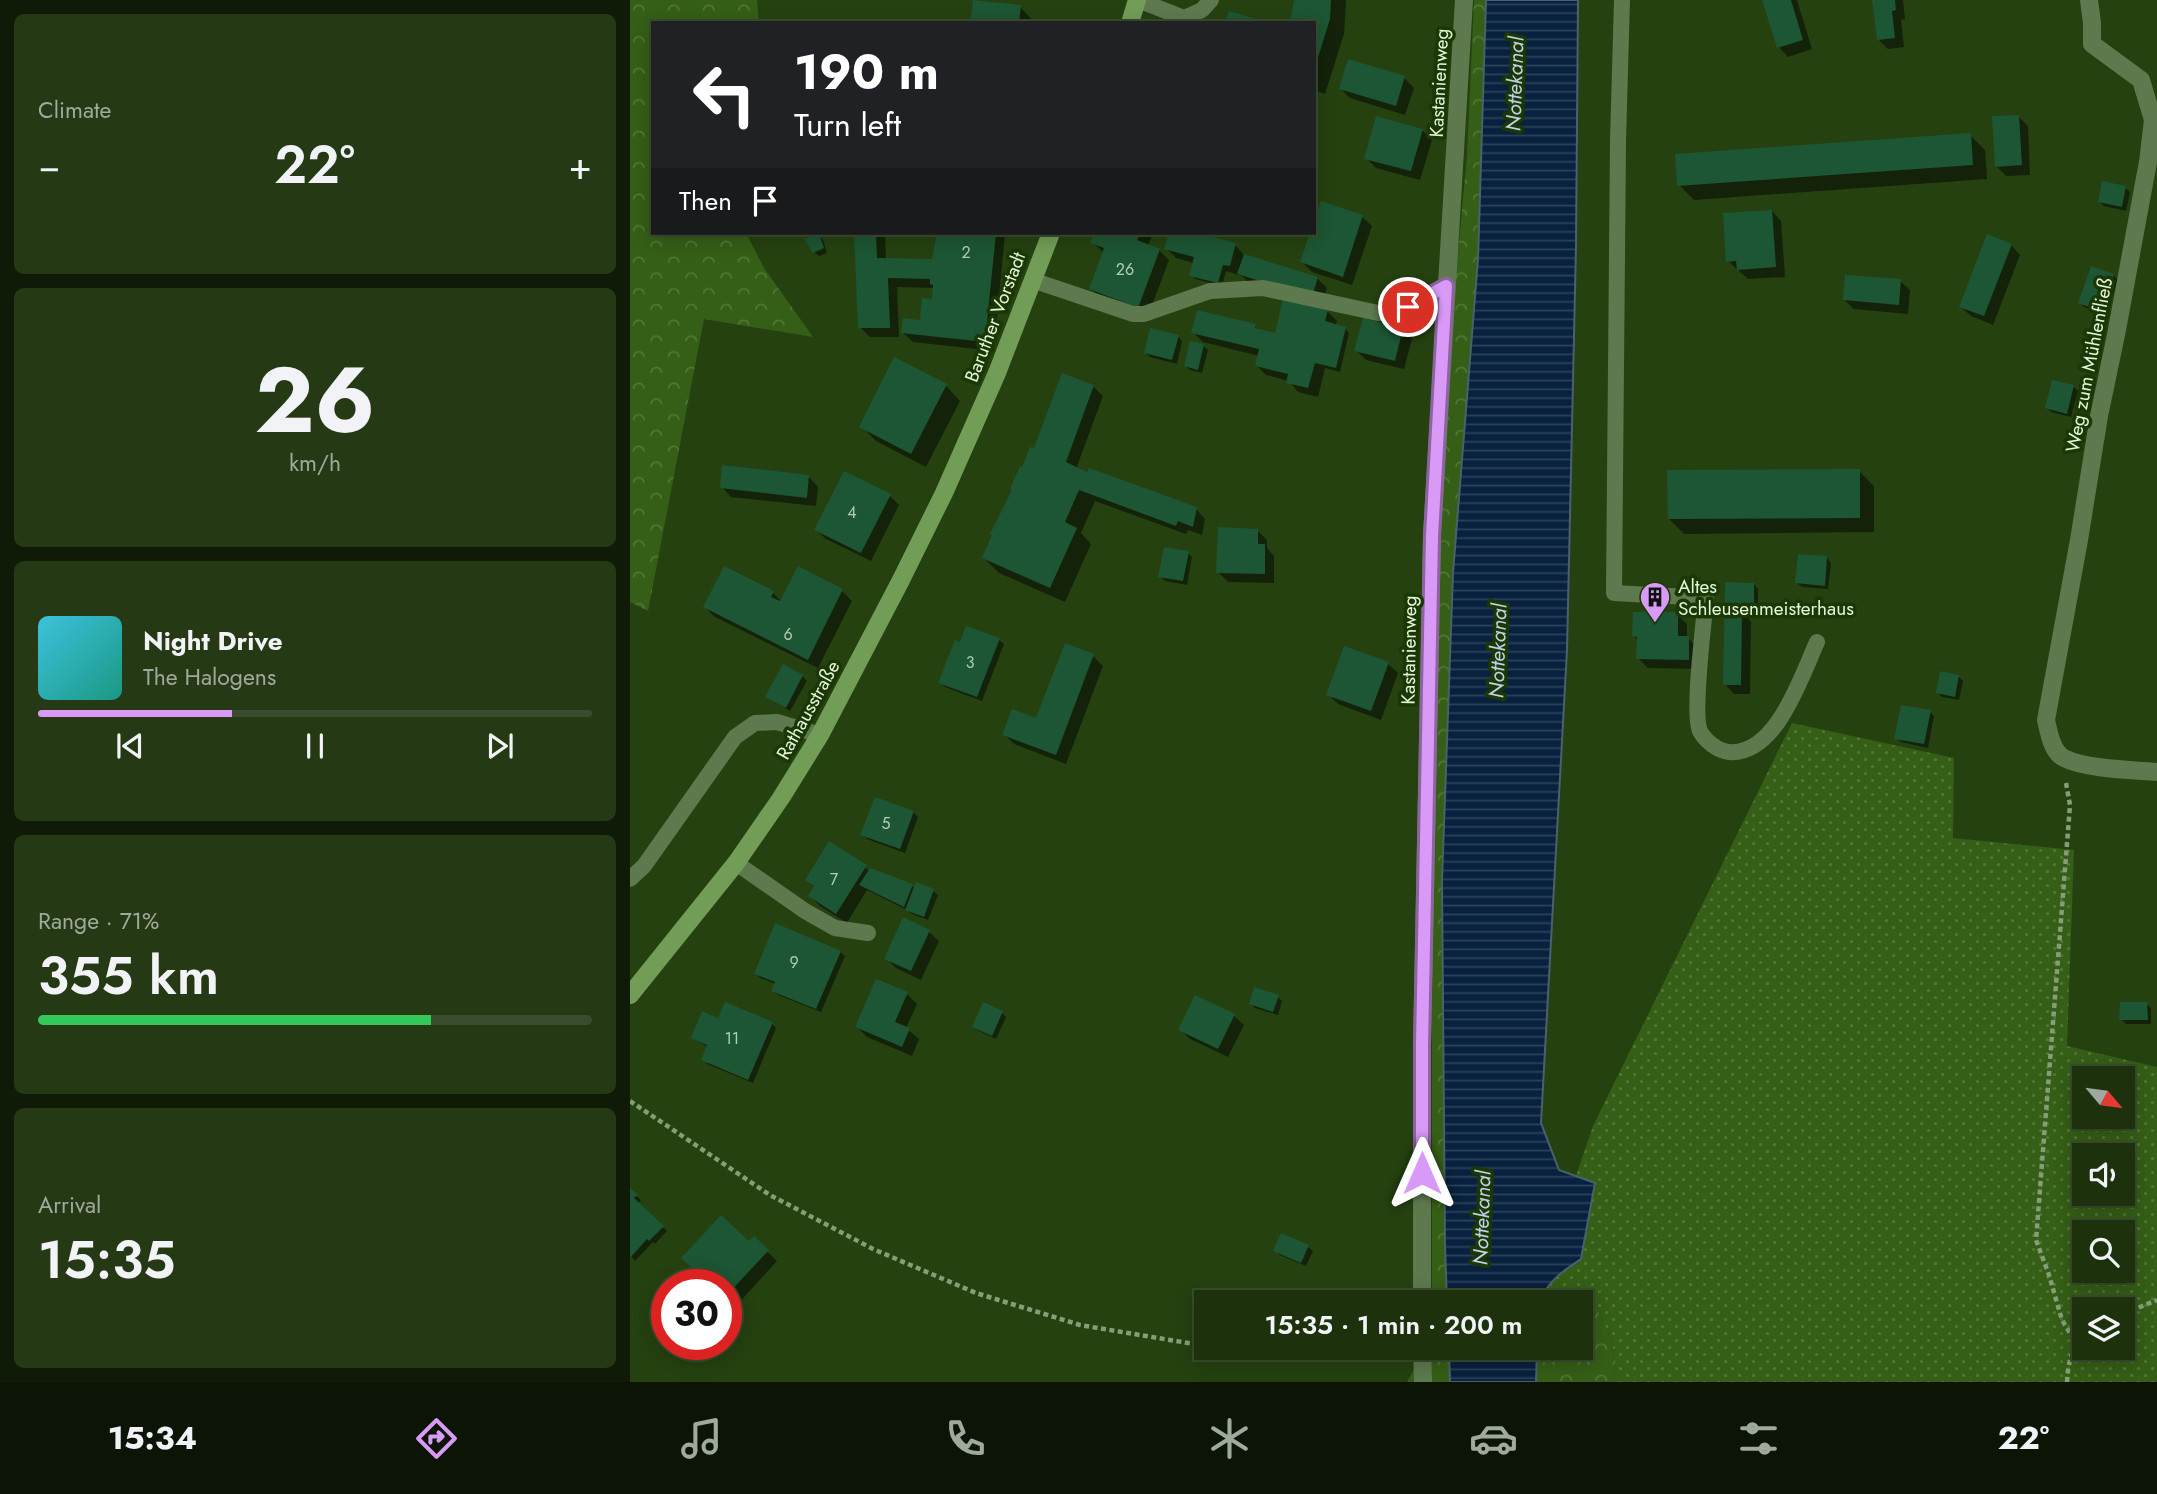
<!DOCTYPE html>
<html lang="en">
<head>
<meta charset="utf-8">
<style>
	body { margin:0; font-family:Jost,sans-serif; background:#253915; color:#f1f3f6; height:100vh; display:flex; flex-direction:column; font-size:26px; white-space:nowrap }
	* { box-sizing:border-box; margin:0 }
	p { font-size:23px; color:#a0a99d }
	.icon { flex:none; width:38px; height:38px; fill:none; stroke:currentColor; stroke-width:2; stroke-linecap:round; stroke-linejoin:round }
	.map { position:relative; flex:1; overflow:hidden }
	.panel { display:flex; flex-direction:column; gap:14px; padding:14px; background:#0f1b07; width:630px }
	.panel>* { flex:none }
	.banner { position:absolute; left:21px; top:21px; width:665px; height:214px; border-radius:0px; box-shadow:0 4px 18px #0003,0 0 0 2px #3a4c2d; background:#202124; color:#fff; overflow:hidden }
	.needle { width:46px; rotate:119deg }
	.controls { position:absolute; left:1442px; top:1066px; display:grid; gap:14px }
	.controls a { display:grid; place-items:center; width:63px; height:63px; border-radius:0px; background:#1c310c; box-shadow:0 4px 18px #0003,0 0 0 2px #3a4c2d; font-size:35px }
	.speed { position:absolute; left:21px; top:1269px; display:flex; gap:14px; font-size:35px; font-weight:700; text-align:center }
	.speed>* { display:grid; place-content:center; width:91px; height:91px; border-radius:50%; background:#1c310c; box-shadow:0 4px 18px #0003,0 0 0 2px #3a4c2d; line-height:1 }
	.speed .limit { border:10px solid #d22; background:#fff; color:#111 }
	.pin { position:absolute; display:grid; place-items:center; width:60px; height:60px; color:#fff; margin:-30px; border:4px solid #fff; border-radius:50%; box-shadow:0 2px 7px #0007 }
	.me { position:absolute; width:77px; margin:-38px; rotate:0deg; stroke-linejoin:round; filter:drop-shadow(0 0 5px #0008) }
	.turn { display:flex; align-items:center; gap:24px; height:147px; padding:0 28px; font-size:32px }
	.turn .icon { width:91px; height:91px; stroke-width:2.5 }
	.turn b { display:block; font-size:49px; line-height:60px }
	.then { display:flex; align-items:center; height:66px; padding:0 28px; background:#0003; gap:14px; font-size:26px }
	.big { font-size:52px; font-weight:600; line-height:1.1 }
	.panel .tile { flex:1; display:flex; flex-direction:column; justify-content:center; gap:10px; min-width:0; padding:0 24px; border-radius:10px; background:#253915 }
	.panel .dial { align-items:center; gap:0 }
	.dial b { font-size:91px; line-height:1 }
	.song { display:flex; align-items:center; gap:21px }
	.cover { width:84px; height:84px; border-radius:10px; background:linear-gradient(135deg,hsl(190 70% 55%),hsl(170 70% 35%)) }
	.played { height:7px; border-radius:4px; background:linear-gradient(90deg,#d99af7 35%,#3a4c2d 35%) }
	.keys { display:flex; justify-content:space-around; direction:ltr }
	.heat { display:flex; justify-content:space-between; align-items:center; font-size:38px; direction:ltr }
	.charge { height:10px; border-radius:5px; background:linear-gradient(90deg,#34c759 71%,#3a4c2d 0) }
	.trip { position:absolute; left:564px; top:1290px; width:399px; height:70px; border-radius:0px; background:#1c310c; box-shadow:0 4px 18px #0003,0 0 0 2px #3a4c2d; font-weight:600; line-height:70px; text-align:center }
	.menu { display:flex; height:112px; justify-content:space-around; align-items:center; background:#0b1405; color:#a0a99d }
	.menu .icon { width:49px; height:49px }
	.menu .on { color:#d99af7 }
	.menu b { font-size:32px; color:#f1f3f6 }
	main { display:flex; flex:1; min-height:0 }
	.map>svg:first-child { display:block }
	.grass { fill:url(#grass-dots); fill-rule:evenodd }
	.forest { fill:url(#forest-crowns) }
	.water { fill:url(#water-rules); stroke:#4a616d; stroke-width:2 }
	.shadow { fill:#0007 }
	.building { fill:#1c5634 }
	.lines { fill:none; stroke-linecap:round; stroke-linejoin:round }
	.path { stroke:#879d77; stroke-width:4.5; stroke-dasharray:5 3.5; stroke-linecap:butt }
	.lane { stroke:#5e794e; stroke-width:16 }
	.street { stroke:#5e794e; stroke-width:18 }
	.secondary { stroke:#729d57; stroke-width:18 }
	.route-casing { stroke:#8d64a1; stroke-width:18 }
	.route { stroke:#d99af7; stroke-width:12 }
	.labels { text-anchor:middle; dominant-baseline:central; stroke-width:7; stroke-linejoin:round; paint-order:stroke }
	.number-label { font-size:16px; fill:#b2ceb0 }
	.street-label { font-size:19px; fill:#e4f6da; stroke:#1b3704 }
	.poi-label { font-size:19px; fill:#e4f6da; stroke:#1b3704; text-anchor:start }
	.water-label { font-size:21px; font-style:italic; fill:#bfd1e8; stroke:#1b3704 }
</style>
</head>
<body>
<main>
<section class="panel">
<div class="tile"><p>Climate</p>
<div class="heat"><a>−</a><b class="big">22°</b><a>+</a></div>
</div>
<div class="tile dial"><b>26</b><p>km/h</p></div>
<div class="tile">
<div class="song"><i class="cover"></i><div><b>Night Drive</b><p>The Halogens</p></div></div>
<div class="played"></div>
<div class="keys"><svg class="icon" aria-label="previous" viewBox="0 0 24 24"><path d="M18 5L8 12l10 7zM5 5v14"/></svg><svg class="icon" aria-label="pause" viewBox="0 0 24 24"><path d="M8 5v14M16 5v14"/></svg><svg class="icon" aria-label="next" viewBox="0 0 24 24"><path d="M6 5l10 7-10 7zM19 5v14"/></svg></div>
</div>
<div class="tile"><p>Range · 71%</p><b class="big">355 km</b><div class="charge"></div></div>
<div class="tile"><p>Arrival</p><b class="big">15:35</b></div>
</section>
<div class="map">
<svg width="1527" height="1382" viewBox="0 0 1527 1382">
	<defs>
		<pattern id="grass-dots" width="8" height="8" patternUnits="userSpaceOnUse" patternTransform="scale(1.75)"><rect width="8" height="8" fill="#355e16"/><path d="M2 2h.1M6 6h.1" fill="none" stroke="#527637" stroke-width="1.8" stroke-linecap="round"/></pattern>
		<pattern id="forest-crowns" width="20" height="18" patternUnits="userSpaceOnUse" patternTransform="scale(1.75)"><rect width="20" height="18" fill="#355e16"/><path d="M2 6a3 3 0 1 1 6 0M12 15a3 3 0 1 1 6 0" fill="none" stroke="#527637"/></pattern>
		<pattern id="water-rules" width="6" height="5" patternUnits="userSpaceOnUse" patternTransform="scale(1.75)"><rect width="6" height="5" fill="#08213e"/><path d="M0 2.5h6" fill="none" stroke="#2c4259"/></pattern>
	</defs>
	<rect width="100%" height="100%" fill="#254110"/>
	<path class="grass" d="M1162 723 1324 758 1323 838 1444 850 1437 1046 1527 1067V1382H985L983 1344 966 1306 950 1304V1302H911C914 1283 936 1269 951 1259L965 1183 946 1176 963 1126ZM1454 1078H1493V1116H1454ZM1454 1155H1493V1194H1454ZM1454 1232H1493V1270H1454ZM1454 1309H1493V1348H1454Z"/>
	<g class="forest">
		<polygon points="0,0 127,0 129,23 23,23 23,233 116,233 134,268 183,337 74,319 18,611 0,602"/>
		<polygon points="844,0 856,0 848,259 823,573 812,881 815,1247 817,1302 802,1302 802,796 808,529 823,305 837,156"/>
		<polygon points="950,1304 966,1306 983,1344 985,1382 906,1382 907,1348 950,1348"/>
		<polygon points="796,1348 819,1348 820,1382 777,1382"/>
	</g>
	<g class="water">
		<path d="M856 0H948L946 246 937 650 911 1123 929 1170 965 1183 951 1259C936 1269 914 1283 911 1302H817L815 1247 812 881 823 573 848 259Z"/>
		<polygon points="819,1348 907,1348 906,1382 820,1382"/>
	</g>
	<g class="shadow">
		<polygon points="666,0 716,0 714,34 695,94 684,90 684,23"/>
		<polygon points="1134,0 1167,0 1182,49 1158,57 1149,47"/>
		<polygon points="1244,0 1273,0 1275,19 1271,20 1274,47 1258,49 1248,39"/>
		<polygon points="390,7 405,23 342,23"/>
		<polygon points="774,78 784,88 775,115 720,98 711,89"/>
		<polygon points="1388,116 1398,126 1400,175 1376,176 1366,166"/>
		<polygon points="792,130 802,140 790,180 746,168 736,158"/>
		<polygon points="1340,135 1355,150 1357,179 1064,200 1049,185"/>
		<polygon points="1495,188 1500,192 1496,211 1474,206 1469,201"/>
		<polygon points="1142,211 1151,221 1155,277 1118,279 1098,261"/>
		<polygon points="732,217 742,226 722,285 682,272 672,262 682,233"/>
		<polygon points="226,233 255,233 256,260 304,261 314,233 375,233 364,351 283,342 273,333 291,322 303,301 305,288 267,287 269,337 240,337 230,327"/>
		<polygon points="465,233 523,233 518,246 529,250 539,260 518,316 471,298 461,289 474,253 462,242"/>
		<polygon points="541,233 561,233 605,245 615,256 687,278 697,288 691,306 619,283 612,276 596,271 592,286 565,279 561,275 564,263 546,258 536,248"/>
		<polygon points="189,236 193,240 197,253 189,256 184,252"/>
		<polygon points="1381,245 1390,255 1363,325 1341,316 1331,307"/>
		<polygon points="1483,275 1488,280 1476,314 1454,307 1450,302"/>
		<polygon points="1270,281 1280,290 1278,314 1224,309 1214,300"/>
		<polygon points="697,311 707,321 705,326 715,328 719,333 710,372 695,368 688,397 668,392 659,381 636,375 627,366 629,356 573,342 563,332 625,326 629,331 646,335"/>
		<polygon points="772,330 782,339 774,369 736,360 726,350"/>
		<polygon points="548,336 552,341 547,364 520,357 516,353"/>
		<polygon points="573,346 578,350 572,373 560,370 556,366"/>
		<polygon points="316,386 330,401 296,467 246,441 231,426"/>
		<polygon points="463,386 473,396 446,469 566,509 575,519 572,535 558,530 556,534 465,501 451,533 461,544 435,602 369,573 354,558 393,469 405,451"/>
		<polygon points="1444,387 1448,391 1441,417 1421,412 1417,407"/>
		<polygon points="1229,471 1244,486 1244,532 1054,534 1039,519"/>
		<polygon points="179,477 188,487 186,506 101,497 92,487"/>
		<polygon points="260,496 269,505 241,561 196,539 186,530"/>
		<polygon points="627,530 637,540 637,548 644,556 644,583 598,582 588,572"/>
		<polygon points="558,553 562,557 557,585 535,581 530,576"/>
		<polygon points="1197,558 1201,563 1198,589 1172,587 1167,583"/>
		<polygon points="94,569 143,593 152,602 169,569 212,591 222,601 188,668 85,617 75,607"/>
		<polygon points="1097,584 1124,584 1128,589 1128,615 1114,614 1121,622 1120,694 1104,694 1095,684"/>
		<polygon points="1047,614 1057,624 1057,637 1068,648 1068,669 1018,668 1008,658 1008,640 1004,636"/>
		<polygon points="369,640 374,644 352,701 315,687 310,682"/>
		<polygon points="715,648 758,664 768,673 751,720 708,704 698,694"/>
		<polygon points="463,656 473,666 436,764 384,744 374,734 407,721"/>
		<polygon points="172,676 177,681 160,711 137,697"/>
		<polygon points="1328,676 1333,681 1329,700 1312,697 1307,692"/>
		<polygon points="1300,712 1304,716 1298,748 1271,742 1266,738"/>
		<polygon points="283,812 288,817 275,853 237,839 232,834"/>
		<polygon points="200,844 240,871 282,886 285,889 303,891 308,895 298,920 282,914 277,910 237,890 217,923 190,906 180,896 185,888 177,880"/>
		<polygon points="274,920 299,932 309,941 291,980 266,968 256,958"/>
		<polygon points="210,952 215,956 191,1012 148,995 143,990 146,984 130,978 126,973"/>
		<polygon points="277,994 287,1004 276,1028 289,1039 282,1056 237,1037 227,1027"/>
		<polygon points="648,997 652,1001 648,1015 625,1008 621,1004"/>
		<polygon points="1516,1004 1521,1008 1521,1024 1496,1024 1491,1019"/>
		<polygon points="372,1013 376,1017 366,1039 349,1031 344,1027"/>
		<polygon points="604,1016 614,1025 598,1057 560,1039 550,1029"/>
		<polygon points="89,1020 142,1024 146,1028 123,1083 77,1064 73,1059 78,1047 63,1038"/>
		<polygon points="0,1190 11,1200 8,1204 37,1231 25,1244 23,1242 5,1261 0,1255"/>
		<polygon points="124,1239 147,1261 105,1307 96,1299 96,1284 81,1284 53,1258 119,1243"/>
		<polygon points="678,1247 683,1251 676,1266 650,1255 645,1250"/>
	</g>
	<g class="building">
		<polygon points="343,0 391,5 389,23 340,23"/>
		<polygon points="664,0 701,0 700,19 685,67 684,23 660,23"/>
		<polygon points="1132,0 1161,0 1173,40 1147,48"/>
		<polygon points="1242,0 1265,0 1266,10 1262,11 1265,38 1247,40"/>
		<polygon points="599,11 637,22 637,23 595,23"/>
		<polygon points="718,59 775,76 766,106 709,89"/>
		<polygon points="1389,115 1392,165 1365,167 1362,116"/>
		<polygon points="746,116 793,129 781,171 734,159"/>
		<polygon points="1341,133 1343,165 1047,186 1045,154"/>
		<polygon points="1472,181 1496,186 1492,207 1468,202"/>
		<polygon points="691,201 733,215 713,277 670,262 680,233 684,233 684,220"/>
		<polygon points="1142,210 1146,267 1107,270 1106,261 1096,262 1093,213"/>
		<polygon points="224,233 246,233 247,258 302,259 307,233 366,233 355,342 271,333 273,318 290,320 292,298 302,299 303,285 300,284 300,279 258,278 260,328 228,328"/>
		<polygon points="464,233 510,233 507,240 530,249 508,308 459,289 474,248 460,243"/>
		<polygon points="539,233 568,233 606,243 600,266 593,265 588,283 559,276 564,257 534,249"/>
		<polygon points="189,234 194,248 183,253 174,239"/>
		<polygon points="1357,234 1382,244 1354,316 1329,307"/>
		<polygon points="614,254 688,277 682,297 607,274"/>
		<polygon points="1461,266 1484,274 1471,311 1448,303"/>
		<polygon points="1215,275 1271,279 1269,305 1213,300"/>
		<polygon points="653,299 698,310 695,321 716,327 706,368 685,363 678,388 656,383 658,374 625,366 629,349 561,333 567,310 626,324 625,328 645,333"/>
		<polygon points="733,318 773,328 765,361 724,351"/>
		<polygon points="520,328 549,335 542,360 514,353"/>
		<polygon points="560,341 574,344 568,370 554,366"/>
		<polygon points="264,357 317,384 281,454 229,427"/>
		<polygon points="432,373 464,385 436,462 457,472 459,468 567,507 563,527 548,521 546,526 449,490 435,522 447,528 420,588 352,558 362,535 360,534 382,490 380,489 390,466 392,467 400,447 404,448"/>
		<polygon points="1422,380 1444,385 1437,414 1415,408"/>
		<polygon points="92,465 179,475 177,498 90,488"/>
		<polygon points="1230,469 1230,518 1038,519 1037,470"/>
		<polygon points="214,471 261,494 231,553 184,530"/>
		<polygon points="588,527 628,529 628,544 635,544 635,574 586,573"/>
		<polygon points="534,547 559,551 553,581 528,577"/>
		<polygon points="1168,554 1197,556 1195,586 1165,583"/>
		<polygon points="94,566 144,591 141,597 150,601 168,566 213,589 178,660 73,607"/>
		<polygon points="1095,582 1124,583 1124,611 1112,611 1111,685 1093,685"/>
		<polygon points="1003,612 1048,612 1048,636 1059,636 1059,660 1006,659 1007,637 1002,636"/>
		<polygon points="336,626 370,638 347,697 308,683 325,640 330,642"/>
		<polygon points="435,643 464,654 426,755 372,735 382,709 406,718"/>
		<polygon points="714,646 759,662 741,711 696,695"/>
		<polygon points="153,664 173,675 156,708 135,697"/>
		<polygon points="1310,671 1329,675 1325,697 1306,693"/>
		<polygon points="1271,705 1301,710 1294,744 1264,739"/>
		<polygon points="245,797 284,811 270,849 230,835"/>
		<polygon points="199,841 237,865 206,914 178,896 184,886 175,880"/>
		<polygon points="240,868 283,884 274,907 229,885"/>
		<polygon points="286,882 304,889 294,917 275,910"/>
		<polygon points="273,917 300,930 281,971 254,959"/>
		<polygon points="145,923 211,951 186,1009 141,991 145,982 124,974"/>
		<polygon points="246,979 278,992 265,1022 280,1028 272,1047 225,1027"/>
		<polygon points="624,987 649,995 643,1012 619,1004"/>
		<polygon points="565,995 605,1014 588,1049 548,1030"/>
		<polygon points="95,1002 143,1022 118,1080 71,1060 77,1045 61,1038 72,1011 88,1018"/>
		<polygon points="353,1002 373,1011 362,1036 342,1027"/>
		<polygon points="1490,1002 1517,1002 1518,1020 1489,1020"/>
		<polygon points="0,1188 8,1195 4,1198 34,1226 19,1241 17,1239 0,1258"/>
		<polygon points="91,1215 119,1241 124,1236 139,1250 96,1296 96,1284 79,1284 51,1258"/>
		<polygon points="651,1233 679,1245 671,1263 643,1251"/>
	</g>
	<g class="lines">
		<g class="path">
			<polyline points="1436,783 1440,805 1406,1240 1419,1275 1432,1320 1446,1343"/>
			<polyline points="0,1101 140,1195 243,1249 346,1293 450,1325 564,1344 576,1344"/>
			<polyline points="1493,1314 1527,1300"/>
			<path d="M1437 1382C1438 1364 1441 1348 1454 1336"/>
		</g>
		<g class="lane">
			<polyline points="508,0 554,18 572,10 581,0"/>
			<path d="M992 0 988 140 984 593 1076 598C1074 622 1062 714 1070 731 1075 741 1088 751 1099 752 1146 756 1171 677 1187 642"/>
			<path d="M402 280 503 314H514L580 291 633 288 748 313C774 314 795 299 816 286"/>
			<polyline points="106,863 175,911 205,928 238,933"/>
			<polyline points="0,879 14,866 105,737 125,723 147,722 190,735"/>
		</g>
		<g class="street">
			<path d="M1459 0 1462 23V44L1511 80 1523 120 1518 162 1486 335 1469 416 1449 540 1416 720C1419 733 1422 752 1434 758 1455 769 1503 770 1527 772"/>
			<polyline points="792,1302 792,1045 802,535 834,0"/>
			<polyline points="792,1348 793,1382"/>
		</g>
		<g class="secondary">
			<polyline points="500,23 507,0"/>
			<polyline points="0,995 106,863 151,798 190,735 271,580 314,493 367,373 421,233"/>
		</g>
	</g>
	<g class="lines">
		<g class="route-casing">
			<polyline id="route" points="778,307 816,286 802,536 792,1045 792,1173"/>
		</g>
		<use href="#route" class="route"/>
	</g>
	<defs>
		<g id="building-pin" transform="scale(1.575)"><path d="M0 17L-7.5 6A9.5 9.5 0 1 1 7.5 6Z" fill="#d99af7" stroke="#1b3704"/><path d="M-4-6H4V6H1V3H-1V6H-4ZM-2.5-4.3h1.7v1.8h-1.7ZM.8-4.3h1.7v1.8H.8ZM-2.5-1h1.7V.8h-1.7ZM.8-1h1.7V.8H.8Z" fill="#111"/></g>
	</defs>
	<g fill-rule="evenodd">
		<use href="#building-pin" x="1025" y="597"/>
	</g>
	<g class="labels">
		<g class="number-label">
			<text x="336" y="252">2</text>
			<text x="495" y="269">26</text>
			<text x="222" y="512">4</text>
			<text x="158" y="634">6</text>
			<text x="340" y="662">3</text>
			<text x="256" y="823">5</text>
			<text x="204" y="879">7</text>
			<text x="164" y="962">9</text>
			<text x="102" y="1038">11</text>
		</g>
		<g class="street-label">
			<text transform="translate(809 83) rotate(-87)">Kastanienweg</text>
			<text transform="translate(365 317) rotate(-69)">Baruther Vorstadt</text>
			<text transform="translate(1459 365) rotate(-79)">Weg zum Mühlenfließ</text>
			<text transform="translate(779 650) rotate(-89)">Kastanienweg</text>
			<text transform="translate(178 710) rotate(-61)">Rathausstraße</text>
		</g>
		<g class="poi-label">
			<text x="1048" y="586">Altes<tspan x="1048" dy="22">Schleusenmeisterhaus</tspan></text>
		</g>
		<g class="water-label">
			<text transform="translate(885 84) rotate(-88)">Nottekanal</text>
			<text transform="translate(868 651) rotate(-88)">Nottekanal</text>
			<text transform="translate(852 1218) rotate(-88)">Nottekanal</text>
		</g>
	</g>
</svg>
<div class="controls">
<a><svg class="needle" viewBox="-14 -14 28 28"><path d="M0-13l5 13h-10z" fill="#e53935"/><path d="M0 13l5-13h-10z" fill="#a0a99d"/></svg></a>
<a><svg class="icon" aria-label="sound" viewBox="0 0 24 24"><path d="M4 9h4l5-4v14l-5-4H4zM17 9q2 3 0 6"/></svg></a>
<a><svg class="icon" aria-label="search" viewBox="0 0 24 24"><circle cx="10" cy="10" r="6"/><path d="M15 15l6 6"/></svg></a>
<a><svg class="icon" aria-label="layers" viewBox="0 0 24 24"><path d="M12 4l9 5-9 5-9-5zM3 14l9 5 9-5"/></svg></a>
</div>
<div class="speed"><div class="limit">30</div></div>
<div class="pin" style="left:778px;top:307px;background:#d93025"><svg class="icon" aria-label="arrive" viewBox="0 0 24 24"><path d="M6 21V4h12l-3 4 3 4H6"/></svg></div>
<svg class="me" style="left:792px;top:1173px" viewBox="-20 -20 40 40"><path d="M0-17L14 15 0 8-14 15z" fill="#d99af7" stroke="#fff" stroke-width="4"/></svg>
<div class="trip">15:35 · 1 min · 200 m</div>
<div class="banner">
<div class="turn"><svg class="icon" aria-label="left" viewBox="0 0 24 24"><path d="M17 20v-9H6M10 6l-5 5 5 5"/></svg><div><b>190 m</b>Turn left</div></div>
<div class="then">Then<svg class="icon" aria-label="arrive" viewBox="0 0 24 24"><path d="M6 21V4h12l-3 4 3 4H6"/></svg></div>
</div>
</div>
</main>
<nav class="menu">
<b>15:34</b>
<svg class="icon on" aria-label="directions" viewBox="0 0 24 24"><path d="M12 3l9 9-9 9-9-9zM9 14v-3h6M13 9l2 2-2 2"/></svg>
<svg class="icon" aria-label="music" viewBox="0 0 24 24"><path d="M9 18V5l10-2v13"/><circle cx="6" cy="18" r="3"/><circle cx="16" cy="16" r="3"/></svg>
<svg class="icon" aria-label="phone" viewBox="0 0 24 24"><path d="M5 4h4l2 5-3 2q2 4 5 5l2-3 5 2v4C11 20 4 13 5 4z"/></svg>
<svg class="icon" aria-label="climate" viewBox="0 0 24 24"><path d="M12 3v18M4 7l16 10M4 17L20 7"/></svg>
<svg class="icon" aria-label="car" viewBox="0 0 24 24"><path d="M5 17H2v-5l4-1 3-4h7l3 4 3 1v5h-3M9 17h6M6 11h13"/><circle cx="7" cy="17" r="2"/><circle cx="17" cy="17" r="2"/></svg>
<svg class="icon" aria-label="filters" viewBox="0 0 24 24"><path d="M4 7h16M4 17h16"/><circle cx="9" cy="7" r="2"/><circle cx="15" cy="17" r="2"/></svg>
<b>22°</b>
</nav>
</body>
</html>
